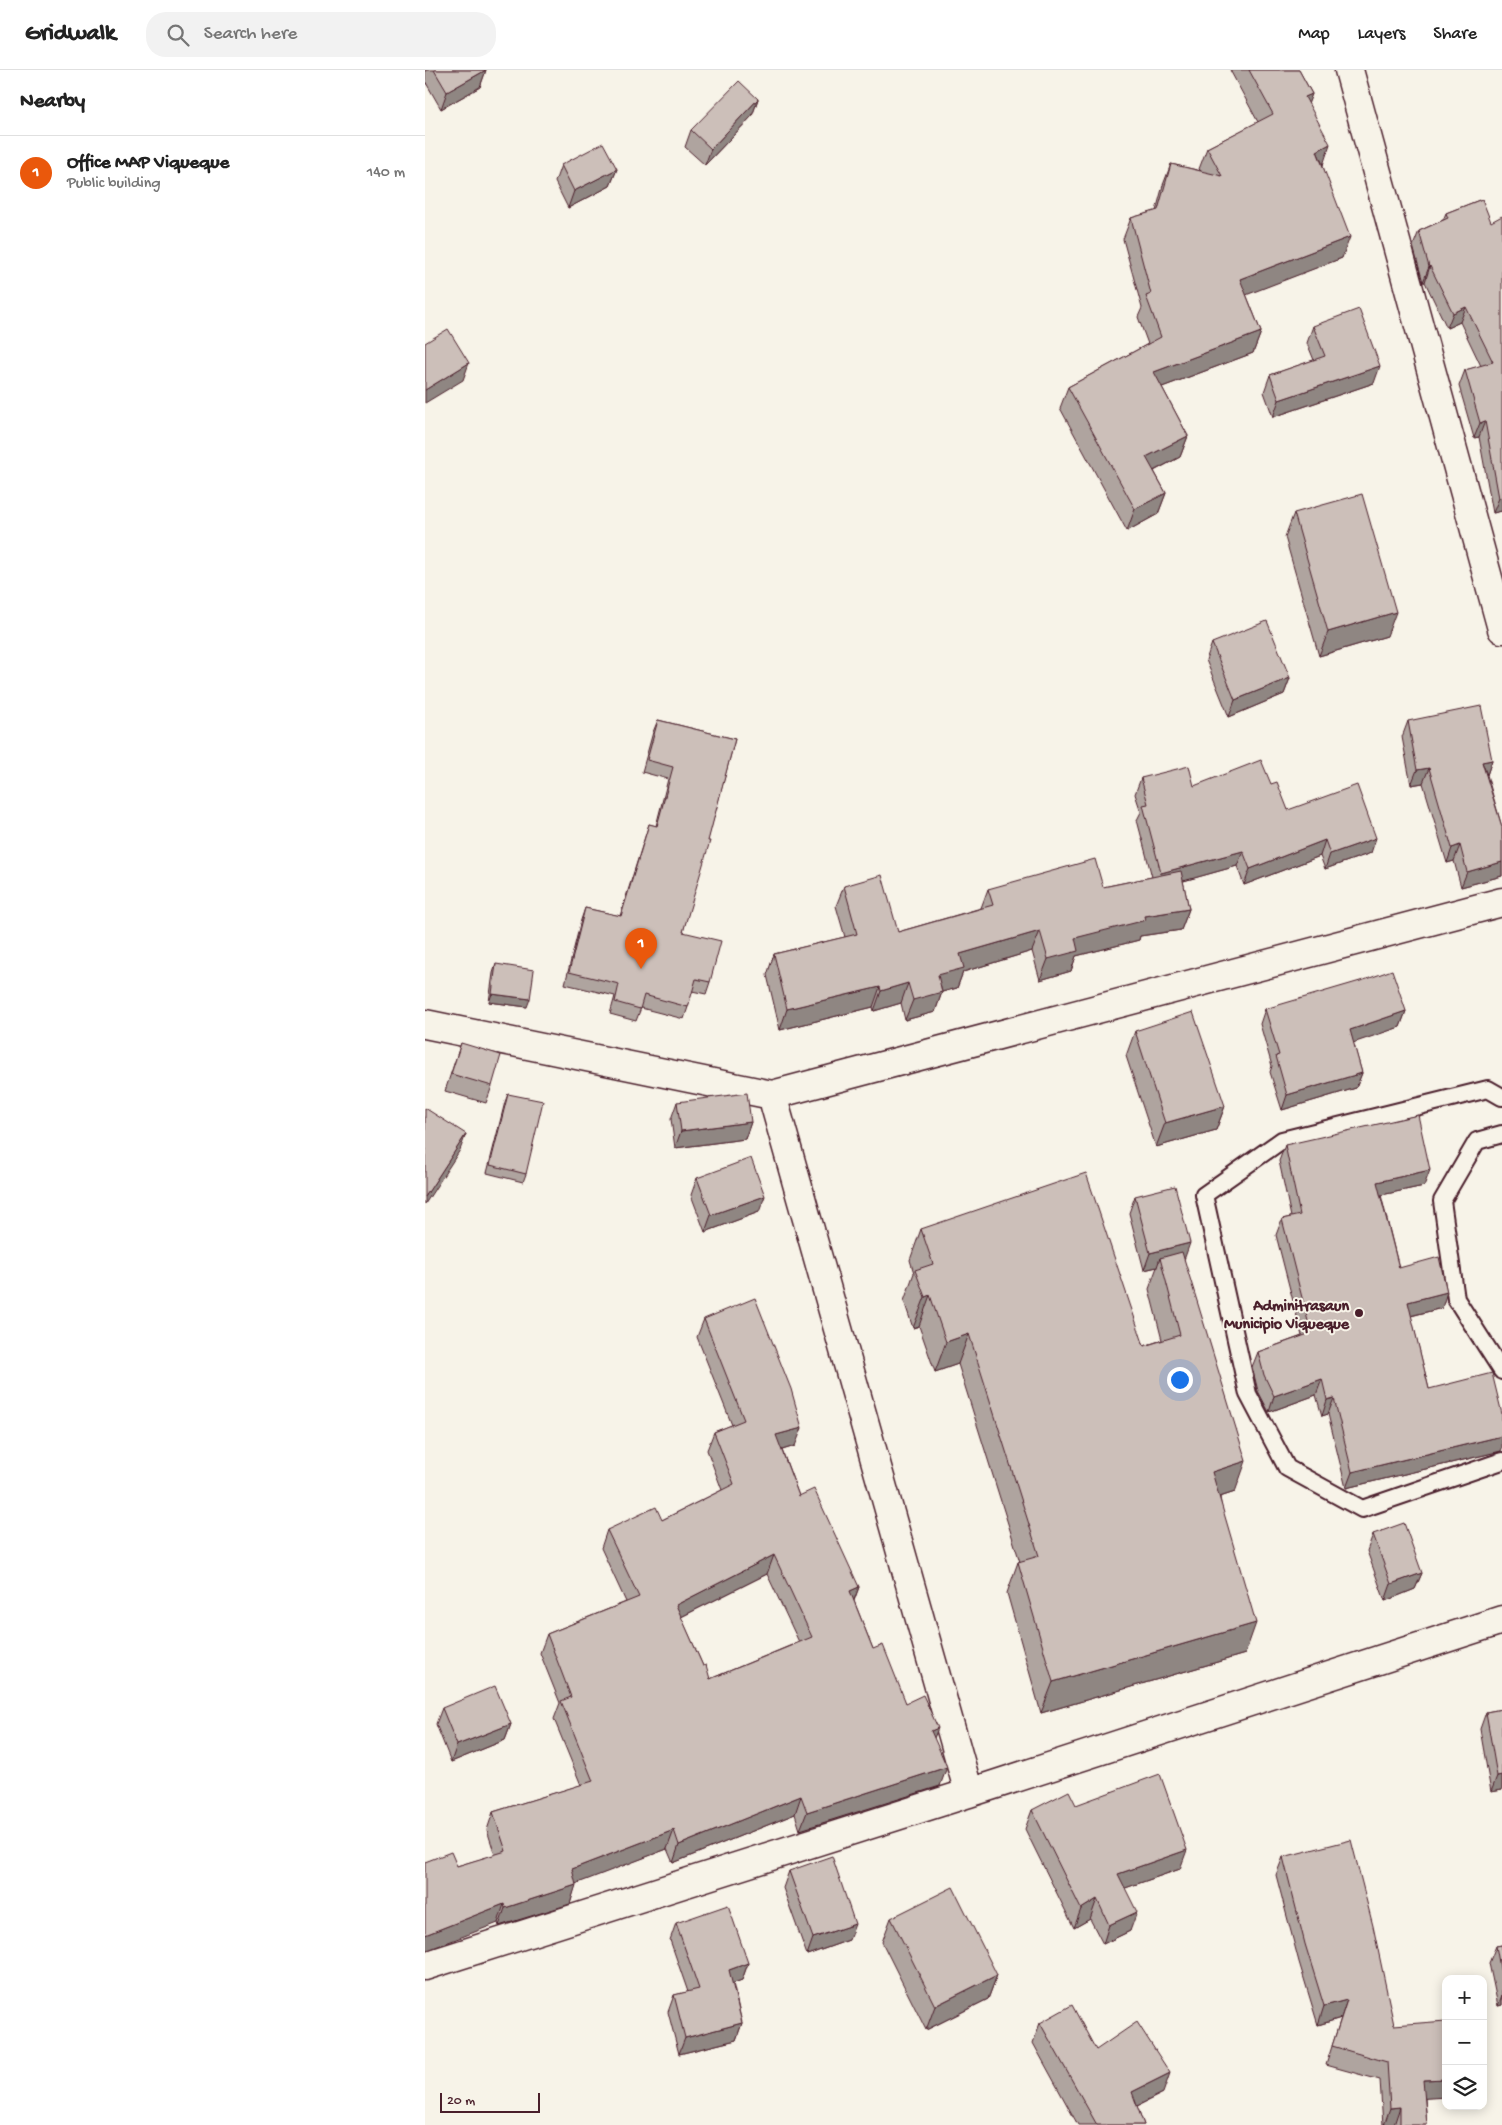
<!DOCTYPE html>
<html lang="en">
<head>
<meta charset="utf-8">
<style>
  :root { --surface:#fff; --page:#f2f2f2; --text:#222; --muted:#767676; --line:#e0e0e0; --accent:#ea580c }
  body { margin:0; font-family:"Gochi Hand",sans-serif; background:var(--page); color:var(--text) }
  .controls { position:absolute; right:15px; bottom:15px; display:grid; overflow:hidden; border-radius:10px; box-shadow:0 2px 12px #0003 }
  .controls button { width:45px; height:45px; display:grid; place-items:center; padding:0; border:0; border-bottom:1px solid var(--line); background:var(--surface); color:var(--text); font:25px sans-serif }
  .scale { position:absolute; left:15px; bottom:12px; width:100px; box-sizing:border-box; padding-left:5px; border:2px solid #4a1f2b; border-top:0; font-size:14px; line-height:18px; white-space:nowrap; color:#4a1f2b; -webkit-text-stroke:4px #f7f3e8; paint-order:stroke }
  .you { position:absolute; left:754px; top:1309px; width:18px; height:18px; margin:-12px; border:4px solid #fff; border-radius:50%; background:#1a73e8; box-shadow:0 0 0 8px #1a73e833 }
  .badge { display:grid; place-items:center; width:32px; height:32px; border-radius:50%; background:var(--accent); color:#fff; font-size:16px; font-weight:700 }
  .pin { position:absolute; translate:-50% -41px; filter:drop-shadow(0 1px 2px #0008) }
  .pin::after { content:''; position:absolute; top:26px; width:18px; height:15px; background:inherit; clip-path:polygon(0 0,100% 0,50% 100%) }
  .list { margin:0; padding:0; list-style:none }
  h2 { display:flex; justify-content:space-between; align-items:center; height:65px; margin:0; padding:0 20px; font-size:21px }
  h2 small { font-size:16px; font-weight:400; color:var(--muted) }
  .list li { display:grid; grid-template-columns:32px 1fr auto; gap:15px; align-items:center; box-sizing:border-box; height:75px; padding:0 20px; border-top:1px solid var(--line) }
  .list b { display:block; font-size:19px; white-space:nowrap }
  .list p { margin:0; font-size:16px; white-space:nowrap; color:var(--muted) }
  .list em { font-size:16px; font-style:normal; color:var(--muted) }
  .icon { flex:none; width:28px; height:28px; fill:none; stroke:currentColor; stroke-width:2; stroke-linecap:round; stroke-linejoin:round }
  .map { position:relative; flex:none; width:1077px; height:2055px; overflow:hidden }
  header { display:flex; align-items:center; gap:30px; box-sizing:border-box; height:70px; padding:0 25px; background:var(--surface); border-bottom:1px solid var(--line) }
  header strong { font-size:24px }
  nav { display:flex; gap:28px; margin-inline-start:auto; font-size:18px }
  .search { width:350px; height:45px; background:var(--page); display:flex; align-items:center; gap:12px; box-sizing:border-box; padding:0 18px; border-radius:20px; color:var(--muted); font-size:19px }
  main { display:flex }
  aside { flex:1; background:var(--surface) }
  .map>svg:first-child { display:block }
</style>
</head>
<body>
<header>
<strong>Gridwalk</strong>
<div class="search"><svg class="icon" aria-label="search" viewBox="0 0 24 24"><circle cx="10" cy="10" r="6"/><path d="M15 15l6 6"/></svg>Search here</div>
<nav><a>Map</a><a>Layers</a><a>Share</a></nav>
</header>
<main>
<aside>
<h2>Nearby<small></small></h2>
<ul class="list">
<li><span class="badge">1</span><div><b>Office MAP Viqueque</b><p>Public building</p></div><em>140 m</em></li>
</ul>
</aside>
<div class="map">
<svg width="1077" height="2055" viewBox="0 0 1077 2055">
  <rect width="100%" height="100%" fill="#f7f3e8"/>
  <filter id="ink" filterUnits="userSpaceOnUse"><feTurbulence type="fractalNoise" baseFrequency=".02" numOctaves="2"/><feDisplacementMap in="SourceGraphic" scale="10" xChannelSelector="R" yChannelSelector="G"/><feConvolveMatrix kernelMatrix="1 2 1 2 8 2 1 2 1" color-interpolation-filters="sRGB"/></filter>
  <g filter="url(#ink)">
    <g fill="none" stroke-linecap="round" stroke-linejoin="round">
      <!-- service casing -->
      <g stroke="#4a1f2b" stroke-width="20">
        <path id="service" d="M1077 1027 1063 1019 857 1070 779 1125 823 1324 862 1398 937 1439 1077 1391
          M1077 1064 1052 1071 1017 1131 1031 1229 1077 1301"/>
      </g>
      <!-- minor casing -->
      <g stroke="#4a1f2b" stroke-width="31">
        <path id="minor" d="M924 0 1077 559
          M0 954 347 1025 1077 832
          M347 1025 544 1723 1077 1550
          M0 1896 544 1723"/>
      </g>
      <!-- service -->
      <use href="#service" stroke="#f7f3e8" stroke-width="16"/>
      <!-- minor -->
      <use href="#minor" stroke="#f7f3e8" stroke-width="28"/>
    </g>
    <!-- wall -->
    <path fill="#afa49f" stroke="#4a1f2b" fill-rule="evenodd" d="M0 0H61L55 17 16 39 0 11Z
      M805 0H874L887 24 883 33 898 95 917 188 821 224 836 262 828 283 737 317 763 366 755 387 729 401 741 423 733 444 702 461 635 338 643 317 723 274 713 247 717 238 698 169 706 148 731 141 738 115 746 94 776 101 774 99 782 78 833 52Z
      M333 29 327 46 280 95 260 77 266 60Z
      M136 95 192 99 185 116 143 138 130 112Z
      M1057 129 1077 441 1068 443 1054 367 1049 368 1034 316 1040 300 1056 296 1035 252 1022 258 1000 212H998L988 176 994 161 1018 150 1021 143Z
      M888 256 949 313 848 347 839 322 845 305 889 290 882 273Z
      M869 443 962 566 894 586 860 467Z
      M787 573 865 608 859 624 804 647 781 590Z
      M233 650 310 669 258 862 285 912 281 924 267 921 263 937 259 949 216 938 211 951 185 944 190 926 140 914 156 850 160 838 195 846 224 754 231 756 243 709 217 702 228 662Z
      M983 651 1067 690 1062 705 1077 757V806L1036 817 1029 791 1022 793 998 713 986 715 977 667Z
      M716 708 769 716 846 714 863 740 946 783 900 799 895 786 819 815 812 796 758 811 764 839 756 860 715 866 714 870 651 886 646 901 615 910 607 881 538 902 532 918 517 922 510 942 480 950 476 933 449 941 448 937 355 960 342 905 349 884 420 867 411 836 419 816 473 862 556 838 563 819 678 817 727 807 712 750 716 742 710 724Z
      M71 894 102 937 64 932 68 903Z
      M840 939 981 941 975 957 928 972 937 1003 931 1018 857 1040 845 1002 847 996 835 954Z
      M710 961 800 1036 791 1060 731 1077 701 986Z
      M36 973 67 1016 61 1033 20 1021Z
      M83 1024 101 1104 98 1112 62 1103 80 1032Z
      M252 1032 326 1052 320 1069 250 1078 246 1049Z
      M860 1075 999 1116 956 1125 974 1198 1017 1238 986 1246 1004 1319 1076 1381 921 1418 903 1344 897 1346 891 1325 844 1342 833 1321 827 1297 833 1282 877 1266 851 1165 857 1149 866 1147 854 1091Z
      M272 1108 334 1142 280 1162 266 1125Z
      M710 1126 759 1190 810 1422 795 1427 820 1584 616 1643 582 1523 593 1492H595L533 1294 510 1302 494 1256 488 1258 479 1231 489 1203 485 1190 496 1159 719 1276 737 1270 724 1219 732 1197 719 1200 704 1143Z
      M279 1249 370 1376 357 1380 374 1426 434 1517 429 1531 448 1579 481 1633 509 1669 515 1716 375 1760 370 1744 248 1793 242 1779 151 1813 145 1834 74 1856 73 1853 32 1796 70 1785 62 1760 68 1742 156 1715 129 1649 135 1633 115 1583 122 1564 201 1532 176 1478 182 1460 237 1450 297 1420 282 1380 289 1362 307 1355 272 1267ZM342 1504 374 1572 285 1609 278 1596 256 1547Z
      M948 1464 997 1503 990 1519 960 1531 942 1481Z
      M17 1638 86 1654 80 1670 26 1692 11 1654Z
      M1077 1639V1720L1066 1722 1055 1659 1061 1642Z
      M651 1735 755 1799 700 1818 705 1861 678 1874 665 1849 649 1858 600 1759 607 1740Z
      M858 1787 969 1955 1000 2028 1002 2055H958L955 2010 901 1995 916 1948 893 1955 874 1892 851 1805Z
      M364 1801 424 1870 382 1885 358 1818Z
      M466 1848 572 1905 563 1929 501 1960 457 1872Z
      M251 1853 323 1893 317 1910 308 1913 317 1953 311 1970 254 1984 243 1942 249 1925 263 1922 245 1870Z
      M1077 1875V1935L1073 1936 1064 1893 1071 1876Z
      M615 1953 671 1980 738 2023 712 2036 719 2055H653L608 1973Z"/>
    <!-- shaded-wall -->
    <path fill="#8f8682" stroke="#4a1f2b" d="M61 0 55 17 16 39 22 22Z
      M887 24 879 45 880 27Z
      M333 29 327 46 280 95 286 79Z
      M905 74 898 95 892 81Z
      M192 99 185 116 143 138 149 121Z
      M925 167 917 188 808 230 815 209Z
      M1005 196 1000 212H998L1004 197Z
      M1041 237 1035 252 1022 258 1028 243Z
      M836 262 828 283 721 323 729 302Z
      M44 293 38 310 0 333V320Z
      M955 296 949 313 848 347 854 330Z
      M1060 351 1054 367 1049 368 1055 353Z
      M763 366 755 387 713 409 721 387Z
      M741 423 733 444 702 461 710 439Z
      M1077 427V441L1068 443 1074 428Z
      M971 542 962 566 894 586 903 562Z
      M865 608 859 624 804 647 810 630Z
      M1067 690 1062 705 1057 692Z
      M1004 698 998 713 986 715 992 700Z
      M951 768 946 783 900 799 905 784Z
      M900 770 895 786 819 815 825 799Z
      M1035 775 1029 791 1022 793 1027 778Z
      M818 781 812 796 730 819 736 803Z
      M1077 792V806L1036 817 1042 802Z
      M764 839 756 860 715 866 714 870 651 886 646 901 615 910 623 889 650 868 720 846Z
      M615 861 607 881 538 902 532 918 517 922 510 942 480 950 488 930 535 884Z
      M483 913 476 933 449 941 456 921Z
      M455 917 448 937 355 960 362 939Z
      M67 924 105 929 102 937 64 932Z
      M981 941 975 957 919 976 925 960Z
      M937 1003 931 1018 857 1040 862 1025Z
      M800 1036 791 1060 731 1077 740 1053Z
      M326 1052 320 1069 250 1078 256 1061Z
      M41 1064 35 1080 0 1134V1127Z
      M1005 1100 999 1116 947 1127 952 1112Z
      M340 1126 334 1142 280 1162 286 1145Z
      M765 1173 759 1190 735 1188 732 1197 719 1200 725 1183Z
      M1022 1222 1017 1238 977 1248 983 1232Z
      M505 1225 494 1256 488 1258 500 1227Z
      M544 1264 533 1294 510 1302 521 1272Z
      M897 1309 891 1325 844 1342 849 1326Z
      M909 1328 903 1344 897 1346 902 1330Z
      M377 1358 370 1376 344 1384 351 1365Z
      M1077 1366V1379L1076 1381 921 1418 927 1402Z
      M821 1391 810 1422 776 1433 787 1402Z
      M349 1485 342 1504 244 1553 251 1535Z
      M997 1503 990 1519 960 1531 966 1514Z
      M434 1517 427 1535 425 1521Z
      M831 1553 820 1584 616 1643 628 1612Z
      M86 1654 80 1670 26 1692 32 1675Z
      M513 1658 506 1676V1661Z
      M522 1697 515 1716 375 1760 382 1742Z
      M1077 1705V1720L1066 1722 1072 1706Z
      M376 1726 370 1744 248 1793 254 1775Z
      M249 1760 242 1779 140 1818 147 1799Z
      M762 1780 755 1799 686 1823 693 1804Z
      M151 1815 145 1834 74 1856 80 1838Z
      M672 1829 665 1849 649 1858 656 1839Z
      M79 1834 73 1853 0 1881V1865Z
      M712 1842 705 1861 678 1874 684 1855Z
      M430 1854 424 1870 382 1885 388 1868Z
      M323 1893 317 1910 298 1917 304 1900Z
      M572 1905 563 1929 501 1960 510 1936Z
      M1077 1925V1935L1073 1936Z
      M922 1930 916 1948 893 1955 899 1936Z
      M317 1953 311 1970 254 1984 260 1968Z
      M745 2003 738 2023 700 2042 707 2022Z
      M1021 2009V2027L991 2029 998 2010Z
      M975 2037 969 2055H959L965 2038Z"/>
    <!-- building -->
    <path fill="#ccbfb9" stroke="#4a1f2b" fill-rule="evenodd" d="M9 0H61L22 22Z
      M824 0H874L887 24 880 27 905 74 892 81 925 167 815 209 836 262 729 302 763 366 721 387 741 423 710 439 643 317 736 267 721 226 726 224 706 148 733 140 746 94 797 106 782 78 848 44Z
      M314 11 333 29 286 79 266 60Z
      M178 73 192 99 149 121 136 95Z
      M1057 129 1066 152 1077 146V427L1074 428 1060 351 1055 353 1040 300 1068 292 1041 237 1028 243 1005 196 1004 197 994 161 1023 148 1021 143Z
      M934 239 955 296 854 330 845 305 900 286 888 256Z
      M23 259 44 293 0 320V273Z
      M937 424 971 542 903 562 869 443Z
      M842 551 865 608 810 630 787 573Z
      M1056 636 1067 690 1057 692 1077 757V792L1042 802 1035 775 1027 778 1004 698 992 700 983 651Z
      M233 650 310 669 283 771H285L258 862 296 871 285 912 271 909 263 937 219 925 215 939 190 932 194 914 144 902 160 838 196 846 224 754 232 756 248 697 222 690Z
      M836 690 846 714 852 712 863 740 932 715 951 768 905 784 900 770 825 799 818 781 736 803 718 735 723 734 716 708 764 696 769 716Z
      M670 789 678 817 756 801 764 839 720 846 721 850 650 868 653 881 623 889 615 861 535 884 539 898 513 905 517 922 488 930 483 913 456 921 455 917 362 939 349 884 432 864 419 816 457 805 473 862 568 835 563 819Z
      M71 894 109 900 105 929 67 924Z
      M967 900 981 941 925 960 937 1003 862 1025 851 986 854 985 840 939 942 909Z
      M768 942 800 1036 740 1053 710 961Z
      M36 973 76 985 67 1016 26 1004Z
      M322 1023 326 1052 256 1061 252 1032Z
      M83 1024 118 1031 101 1104 65 1095Z
      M0 1038 41 1064 0 1127Z
      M993 1045 1005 1100 952 1112 974 1198 1014 1187 1022 1222 983 1232 1004 1319 1067 1303 1077 1344V1366L927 1402 909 1328 902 1330 897 1309 849 1326 839 1305 833 1282 886 1263 857 1149 875 1145 860 1075Z
      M326 1088 340 1126 286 1145 272 1108Z
      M661 1103 719 1276 755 1265 735 1188 757 1182 821 1391 787 1402 831 1553 628 1612 593 1492 614 1486 544 1264 521 1272 505 1225 500 1227 490 1200 508 1194 496 1159Z
      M750 1116 765 1173 725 1183 710 1126Z
      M330 1228 366 1319 377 1358 351 1365 374 1426 389 1419 434 1517 425 1521 448 1579 458 1575 481 1633 498 1625 513 1658 506 1661 522 1697 382 1742 376 1726 254 1775 249 1760 147 1799 151 1815 80 1838 79 1834 0 1865V1792L26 1782 32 1796 81 1781 68 1742 168 1711 136 1631 146 1627 122 1564 214 1527 182 1460 231 1437 237 1450 309 1414 289 1362 319 1350 279 1249ZM349 1485 387 1567 285 1609 281 1595 278 1596 251 1535Z
      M979 1453 997 1503 966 1514 948 1464Z
      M70 1616 86 1654 32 1675 17 1638Z
      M1077 1639V1705L1072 1706 1061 1642Z
      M735 1704 762 1780 693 1804 712 1842 684 1855 672 1829 656 1839 607 1740 644 1721 651 1735Z
      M926 1770 948 1856 969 1955 1021 1951V2009L998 2010 1002 2055H975V2037L965 2038 962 1992 907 1976 922 1930 899 1936 880 1874 858 1787Z
      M407 1786 430 1854 388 1868 364 1801Z
      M528 1817 572 1905 510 1936 466 1848Z
      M303 1835 323 1893 304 1900 317 1953 260 1968 249 1925 274 1919 251 1853Z
      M1077 1875V1909L1071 1876Z
      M647 1935 671 1980 712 1952 745 2003 707 2022 719 2055H672L615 1953Z"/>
  </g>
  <!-- markers -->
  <circle fill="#4a1f2b" stroke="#f7f3e8" stroke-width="2" cx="934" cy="1243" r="5"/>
  <g text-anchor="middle" stroke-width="4" stroke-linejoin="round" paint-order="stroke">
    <!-- poi labels -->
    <g font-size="16" font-weight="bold" fill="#4a1f2b" stroke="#f7f3e8" text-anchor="end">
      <text x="924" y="1240">Adminitrasaun<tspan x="924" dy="18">Municipio Viqueque</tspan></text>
    </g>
  </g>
</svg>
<div class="controls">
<button>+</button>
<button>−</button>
<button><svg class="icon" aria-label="layers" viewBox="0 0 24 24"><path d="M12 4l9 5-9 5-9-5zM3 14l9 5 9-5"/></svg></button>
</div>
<div class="scale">20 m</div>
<div class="you"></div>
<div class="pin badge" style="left:216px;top:899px">1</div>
</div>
</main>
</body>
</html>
